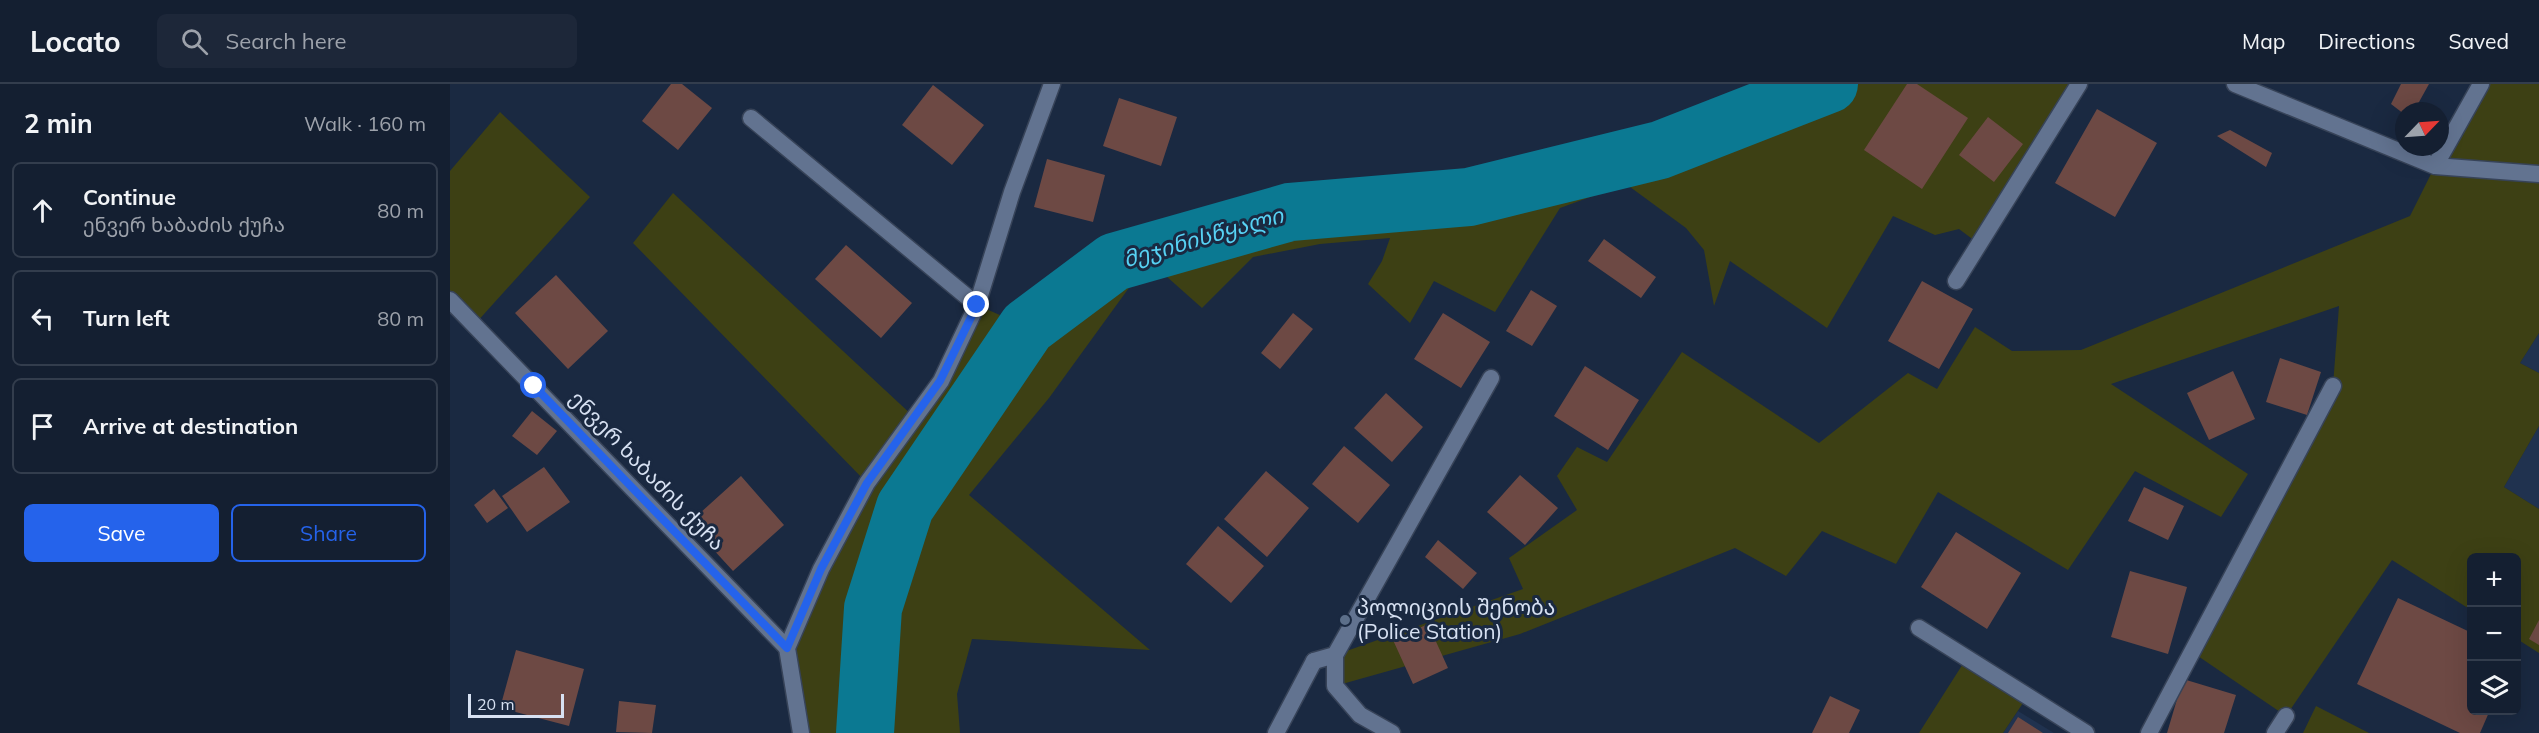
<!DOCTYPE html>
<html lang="en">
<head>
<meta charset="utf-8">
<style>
  :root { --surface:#141f31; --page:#1d2739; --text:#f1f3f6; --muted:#9da2ab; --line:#333d4d; --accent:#2563eb }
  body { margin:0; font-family:Mulish,"Noto Sans Georgian",sans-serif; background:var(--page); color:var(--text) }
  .controls { position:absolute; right:18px; bottom:18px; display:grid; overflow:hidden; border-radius:9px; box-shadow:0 6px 24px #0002 }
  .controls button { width:54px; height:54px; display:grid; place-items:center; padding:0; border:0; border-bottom:2px solid var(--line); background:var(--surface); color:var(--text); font:30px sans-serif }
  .compass { position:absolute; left:1945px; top:18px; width:54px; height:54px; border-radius:50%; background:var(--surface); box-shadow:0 6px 24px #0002; rotate:65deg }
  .scale { position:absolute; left:18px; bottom:15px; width:96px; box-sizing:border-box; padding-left:6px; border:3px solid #d7e1f2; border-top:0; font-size:16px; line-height:21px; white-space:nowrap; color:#d7e1f2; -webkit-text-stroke:4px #1a2941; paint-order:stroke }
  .stop { position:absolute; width:18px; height:18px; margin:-14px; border:4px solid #2563eb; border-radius:50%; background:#fff }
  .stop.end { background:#2563eb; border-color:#fff; box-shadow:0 2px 6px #0008 }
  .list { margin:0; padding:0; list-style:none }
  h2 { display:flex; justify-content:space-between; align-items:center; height:78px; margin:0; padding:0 24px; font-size:26px }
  h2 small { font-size:20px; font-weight:400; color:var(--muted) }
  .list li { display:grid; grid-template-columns:39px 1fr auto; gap:18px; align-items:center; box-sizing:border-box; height:96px; margin:0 12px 12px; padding:0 12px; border:2px solid var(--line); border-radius:9px }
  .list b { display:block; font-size:22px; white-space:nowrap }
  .list p { margin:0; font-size:20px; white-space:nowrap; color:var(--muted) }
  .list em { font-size:20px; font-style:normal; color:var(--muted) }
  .actions { display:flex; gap:12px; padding:18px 24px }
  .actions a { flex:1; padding:14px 0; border:2px solid var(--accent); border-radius:9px; text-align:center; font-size:21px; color:var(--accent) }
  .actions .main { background:var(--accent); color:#fff }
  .icon { flex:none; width:33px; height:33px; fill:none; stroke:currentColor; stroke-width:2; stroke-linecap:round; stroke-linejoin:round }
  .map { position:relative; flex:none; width:2089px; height:649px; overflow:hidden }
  header { display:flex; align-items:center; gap:36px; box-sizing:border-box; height:84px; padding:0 30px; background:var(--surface); border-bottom:2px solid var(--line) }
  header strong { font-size:28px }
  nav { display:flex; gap:33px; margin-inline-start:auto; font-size:21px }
  .search { width:420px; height:54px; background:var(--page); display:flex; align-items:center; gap:15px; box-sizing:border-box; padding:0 21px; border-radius:9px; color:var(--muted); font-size:22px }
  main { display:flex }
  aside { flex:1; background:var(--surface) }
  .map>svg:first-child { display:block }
</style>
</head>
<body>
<header>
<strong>Locato</strong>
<div class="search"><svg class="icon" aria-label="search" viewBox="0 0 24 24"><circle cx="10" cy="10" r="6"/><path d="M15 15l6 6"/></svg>Search here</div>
<nav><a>Map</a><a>Directions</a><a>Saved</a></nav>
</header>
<main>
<aside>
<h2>2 min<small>Walk · 160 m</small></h2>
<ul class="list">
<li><svg class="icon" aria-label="ahead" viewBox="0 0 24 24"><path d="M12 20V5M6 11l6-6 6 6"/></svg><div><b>Continue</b><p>ენვერ ხაბაძის ქუჩა</p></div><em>80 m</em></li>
<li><svg class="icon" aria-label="left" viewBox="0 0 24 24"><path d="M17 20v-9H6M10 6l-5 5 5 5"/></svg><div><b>Turn left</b></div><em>80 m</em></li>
<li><svg class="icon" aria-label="arrive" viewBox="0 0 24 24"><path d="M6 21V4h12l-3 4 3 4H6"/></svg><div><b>Arrive at destination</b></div></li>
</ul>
<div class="actions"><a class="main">Save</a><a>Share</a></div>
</aside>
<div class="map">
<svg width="2089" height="649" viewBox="0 0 2089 649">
  <rect width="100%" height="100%" fill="#1a2941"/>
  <!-- built -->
  <path fill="#20324f" d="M2089 249V289L2070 279Z
    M2089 342V425L2054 403Z
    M1568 627 1604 649H1553Z"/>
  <!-- green -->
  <path fill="#3d4014" d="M1379 0H1629L1529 160 1509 145 1485 151 1443 132 1377 244 1280 177 1264 222 1254 166 1236 144 1176 100 1110 124 1045 228 984 197 960 239 918 200 932 177 940 154 870 160 803 173 752 224 716 192 681 201 599 314 519 411 700 566 522 555 507 610 510 649H351L337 564 417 399 183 159 223 109 464 333 527 221 577 243 664 178 840 128 1019 113 1210 66Z
    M2031 0H2089V249L2070 279 2089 289V342L2054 403 2089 425V569L2067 555 2066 474H2022L2021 526 1942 476 1836 632 1742 568 1883 302 1889 222 1661 300 1798 390 1771 433 1685 387 1618 486 1488 408 1446 480 1372 447 1336 492 1285 464 1070 550 885 602V571L1073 505 1059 474 1127 426 1107 392 1127 363 1157 378 1232 268 1369 359 1458 289 1487 305 1525 243 1562 267 1631 266 1960 132 1985 82Z
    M50 28 140 113 25 240 0 216V87Z
    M1516 575 1577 613 1553 649H1469Z
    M1866 622 1919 649H1853Z"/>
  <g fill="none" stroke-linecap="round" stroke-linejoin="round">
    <!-- river -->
    <path stroke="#0b7992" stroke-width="58" d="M415 649 423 524 455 423 577 243 664 178 840 128 1019 113 1210 66 1379 0"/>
  </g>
  <!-- building -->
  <path fill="#6d4944" d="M221 0H232L262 24 228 66 192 37Z
    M1457 0H1467L1518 34 1472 105 1414 66Z
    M1951 0H1979L1964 27H1954V30L1941 20Z
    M483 1 534 41 502 81 452 41Z
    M669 14 727 33 711 82 653 62Z
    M1647 25 1707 59 1665 133 1605 99Z
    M1538 33 1573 60 1544 98 1509 71Z
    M1780 46 1822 69 1816 83 1767 52Z
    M597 75 655 91 643 138 584 123Z
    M1154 155 1206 193 1191 214 1138 177Z
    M396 161 462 219 431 254 365 195Z
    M106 191 158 247 118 285 65 229Z
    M1472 197 1523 225 1489 285 1438 257Z
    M1081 206 1107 222 1082 262 1056 247Z
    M843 229 863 245 830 285 811 269Z
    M993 229 1040 258 1011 304 964 275Z
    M1830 274 1871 288 1857 331 1816 318Z
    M1135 282 1189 316 1158 366 1104 332Z
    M1783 287 1805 335 1759 356 1737 309Z
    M936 309 973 343 942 378 904 344Z
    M82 327 107 347 87 371 62 352Z
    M894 362 940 401 908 439 862 400Z
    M94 383 120 418 77 448 52 412Z
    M816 387 859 424 817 473 774 435Z
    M1070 391 1108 424 1075 461 1037 428Z
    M291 392 334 441 283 487 239 439Z
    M1694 403 1734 422 1718 456 1678 437Z
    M44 405 58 424 37 439 24 421Z
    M768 442 814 482 781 519 736 480Z
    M1506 448 1571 489 1537 545 1471 503Z
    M988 456 1027 489 1013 505 975 473Z
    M1680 487 1737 503 1718 570 1661 553Z
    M1948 514 2022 549V626H2040L2030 649H2010L1907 600Z
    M2089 536V561L2079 555Z
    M978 540 998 584 963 600 943 556Z
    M66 566 134 585 119 642 50 624Z
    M1733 595 1786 611 1774 649H1717Z
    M1380 612 1410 626 1399 649H1362Z
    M169 617 206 621 202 649 166 648Z
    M1568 633 1593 649H1558Z"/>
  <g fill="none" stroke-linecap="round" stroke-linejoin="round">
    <!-- service casing -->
    <g stroke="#374358" stroke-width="19">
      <path id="service" d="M301 34 527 221
        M1506 197 1629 0
        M826 649 864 577
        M1699 649 1883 302
        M1825 649 1836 632"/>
    </g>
    <!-- minor casing -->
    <g stroke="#374358" stroke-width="19">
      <path id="minor" d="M1785 0 1985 82 2089 90
        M1985 82 2031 0
        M0 216 337 564
        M1469 544 1636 649
        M864 577 885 571
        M942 649 910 631 885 602V571L1041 294"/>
    </g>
    <!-- tertiary casing -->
    <g stroke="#374358" stroke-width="19">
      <path id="tertiary" d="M351 649 337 564 371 485 417 399 491 297 527 221 562 108 602 0"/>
    </g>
    <!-- service -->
    <use href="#service" stroke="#627390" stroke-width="16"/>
    <!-- minor -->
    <use href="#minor" stroke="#627390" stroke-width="16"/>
    <!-- tertiary -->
    <use href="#tertiary" stroke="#627390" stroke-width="16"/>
  </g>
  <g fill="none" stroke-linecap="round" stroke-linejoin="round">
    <!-- route -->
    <path stroke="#2563eb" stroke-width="8" d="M84 302 337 564 371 485 417 399 490 297 527 221"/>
  </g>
  <!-- markers -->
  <circle fill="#5c6f8a" stroke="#1a2941" stroke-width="2" cx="895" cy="536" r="6"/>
  <g text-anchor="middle" stroke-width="6" stroke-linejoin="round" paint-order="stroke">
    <!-- street labels -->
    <g font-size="21" fill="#d7e1f2" stroke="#1a2941">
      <text transform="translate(197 387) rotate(46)" y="7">ენვერ ხაბაძის ქუჩა</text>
    </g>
    <!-- poi labels -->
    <g font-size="21" fill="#d7e1f2" stroke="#1a2941" text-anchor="start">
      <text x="907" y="531">პოლიციის შენობა<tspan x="907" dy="24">(Police Station)</tspan></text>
    </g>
    <!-- water labels -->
    <g font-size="22" font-style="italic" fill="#57d2f4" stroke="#1a2941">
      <text transform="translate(753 153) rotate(-16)" y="8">მეჯინისწყალი</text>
    </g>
  </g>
</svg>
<div class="controls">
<button>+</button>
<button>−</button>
<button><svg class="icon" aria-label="layers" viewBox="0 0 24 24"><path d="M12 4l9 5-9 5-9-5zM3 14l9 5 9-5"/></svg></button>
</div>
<svg class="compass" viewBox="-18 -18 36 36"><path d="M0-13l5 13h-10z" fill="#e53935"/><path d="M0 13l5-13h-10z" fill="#9da2ab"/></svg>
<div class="scale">20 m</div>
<div class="stop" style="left:84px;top:302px"></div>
<div class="stop end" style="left:527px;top:221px"></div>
</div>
</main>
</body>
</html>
